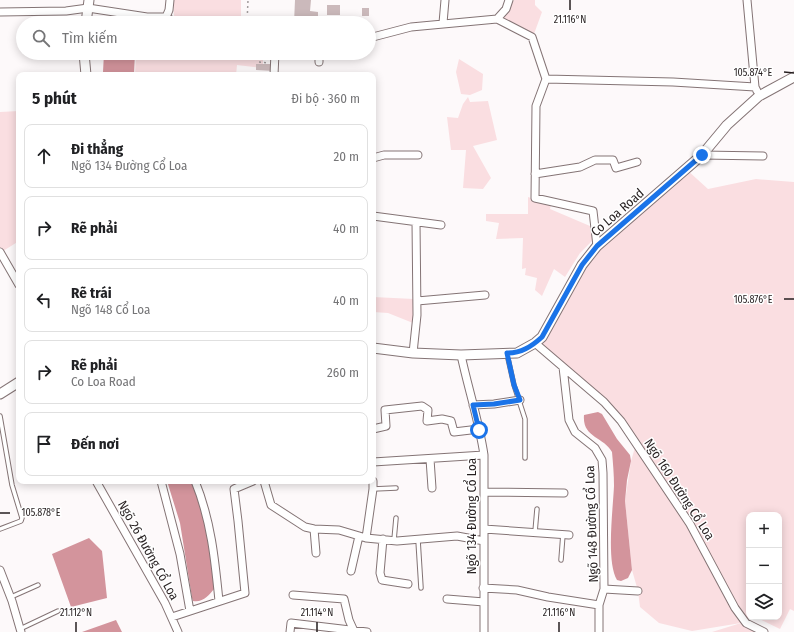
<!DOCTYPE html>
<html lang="vi">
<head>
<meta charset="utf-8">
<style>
  :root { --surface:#fff; --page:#f6f6f6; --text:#202124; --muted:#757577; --line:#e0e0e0 }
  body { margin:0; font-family:"Fira Sans Condensed",sans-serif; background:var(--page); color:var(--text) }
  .controls { position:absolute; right:12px; bottom:12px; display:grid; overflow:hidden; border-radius:8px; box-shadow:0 2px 10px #0003 }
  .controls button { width:36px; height:36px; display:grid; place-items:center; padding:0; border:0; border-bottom:1px solid var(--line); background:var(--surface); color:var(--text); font:20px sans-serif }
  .stop { position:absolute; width:12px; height:12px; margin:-9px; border:3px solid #1a73e8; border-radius:50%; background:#fff }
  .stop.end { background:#1a73e8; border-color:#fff; box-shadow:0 1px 4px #0008 }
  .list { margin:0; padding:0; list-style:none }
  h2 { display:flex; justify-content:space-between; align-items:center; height:52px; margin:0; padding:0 16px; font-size:17px }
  h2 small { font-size:13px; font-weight:400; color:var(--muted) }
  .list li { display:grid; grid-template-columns:26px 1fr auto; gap:12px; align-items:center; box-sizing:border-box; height:64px; margin:0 8px 8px; padding:0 8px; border:1px solid var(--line); border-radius:8px }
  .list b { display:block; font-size:15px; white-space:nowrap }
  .list p { margin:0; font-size:13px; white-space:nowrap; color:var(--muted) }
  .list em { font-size:13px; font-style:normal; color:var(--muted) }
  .icon { flex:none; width:22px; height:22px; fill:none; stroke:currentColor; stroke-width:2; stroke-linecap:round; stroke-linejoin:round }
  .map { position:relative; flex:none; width:794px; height:632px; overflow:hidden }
  .search { position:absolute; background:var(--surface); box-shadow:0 2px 10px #0003; left:16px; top:16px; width:360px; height:44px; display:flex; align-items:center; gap:10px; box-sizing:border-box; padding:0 14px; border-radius:22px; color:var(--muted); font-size:15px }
  .panel { position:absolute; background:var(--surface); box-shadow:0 2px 10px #0003; left:16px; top:72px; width:360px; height:412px; border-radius:8px }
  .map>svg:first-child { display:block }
</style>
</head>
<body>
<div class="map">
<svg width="794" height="632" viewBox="0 0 794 632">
  <rect width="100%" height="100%" fill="#fdf9fa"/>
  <!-- green -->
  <path fill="#fadee1" d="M174 0H241V23H178C172 18 174 8 174 0Z
    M514 0H535V5L542 12 534 34 503 18Z
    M136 53H263V68L237 65 236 75H135Z
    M459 59 483 74 482 90 470 95 461 94 456 72Z
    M468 97 470 102 488 101 497 140 473 146 491 178 483 189 463 188 466 150H451L447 117 458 118 463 104Z
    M19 111V241L0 253V112Z
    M686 169 708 189 756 179 794 182V611L790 609 780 629 755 617H779V515H749V616L747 622 764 632H712L741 623 692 631 659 623 640 607 638 591 632 570 625 501 631 461 636 444 604 402 535 343 582 265Z
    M528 197 551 205 550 209 590 226 594 239 580 253 565 277 554 269 542 296 535 290 537 278 525 275 526 268 522 269 523 238 496 239 499 223 486 221V214H528Z
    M373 297 414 299V313L413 323 388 313 373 312Z"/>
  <!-- water -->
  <path fill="#d3949c" d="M104 53H135L134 74 103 72Z
    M598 412 602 414 617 439 630 455 631 461 627 480 625 501 632 570 628 578 621 581 617 580C606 562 613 509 614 486 614 475 613 463 612 452 604 437 582 438 584 415Z
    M167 481H192L208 529 215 588C209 595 203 603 193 601L192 598 180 523Z
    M89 538 102 551 107 598 71 607 52 554Z
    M116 620 122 632H82Z"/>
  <!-- building -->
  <path fill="#cbb9bb" d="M295 0H311L310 11 318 12V23H294Z
    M327 5H340V15H327Z
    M362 8H369V16H362Z
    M256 64H274V71L256 70Z"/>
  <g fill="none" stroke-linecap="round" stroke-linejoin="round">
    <!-- service casing -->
    <g stroke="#847475" stroke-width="5.5">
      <path id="service" d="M507 354 514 385 525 419V458
        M0 416 12 485 22 518 21 521 0 529
        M373 489 396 488
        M535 532 537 509
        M394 540 396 518
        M418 540 421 588
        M561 560 563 534
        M11 597 38 585
        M20 629 58 611"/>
    </g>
    <!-- minor casing -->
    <g stroke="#847475" stroke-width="9">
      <path id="minor" d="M747 0 755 87 757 91
        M0 12 66 11 88 8 147 17H166L176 23
        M166 17 169 10 170 0
        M497 19 506 9 509 0
        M443 23 445 0
        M369 38 411 27 497 19 532 37 546 79 536 106 535 198 593 211 597 246
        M319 53V62
        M274 75 275 53
        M546 79 673 82 755 87
        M702 155 763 156
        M373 158 384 155H418
        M535 174 580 167 595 160H613L616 168 637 162
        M373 216 441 225
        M0 252 19 285
        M417 301 485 295
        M535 343 604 402 621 421 690 524 735 608 746 623 764 632
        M413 353 417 315 416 222
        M461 355C468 388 479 421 484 455V632
        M563 367 569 420 575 432 595 448 602 460 603 473 604 589 599 605V632
        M473 405 494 404 520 400
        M373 429 386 426 385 410 422 406 428 410 427 421 442 419 451 421 454 432 479 429
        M430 459 432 488
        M373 462 484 455
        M96 481 165 603 178 632
        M161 481 180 554 190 611
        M195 481C211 520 215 560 219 601
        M264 481 271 505 305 527 314 529 339 530 366 538 397 541 457 536 484 541
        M484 492 564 493
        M314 529 316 553
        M484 529 569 535
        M366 538 373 489V481
        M383 539 380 573 382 580 408 584
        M0 570 12 601 21 632
        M351 571 359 536
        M483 588 517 590 548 597 599 605
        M604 589 638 591
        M293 595 344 599 349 620 354 631
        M447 599 484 602
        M172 617 245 593 238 521 234 489 253 481
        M290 632 291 623 367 632"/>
    </g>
    <!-- tertiary casing -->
    <g stroke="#847475" stroke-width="11">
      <path id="tertiary" d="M86 23 89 0
        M84 53 86 75
        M373 348 413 353 461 355 517 353 535 343 542 337 582 265 597 246 702 155 727 125 759 96 794 77
        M0 394 19 382"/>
    </g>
    <!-- path -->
    <path stroke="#a29c9d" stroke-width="1.5" stroke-dasharray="2 3" stroke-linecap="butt" d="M247 23 248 0
      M258 53V62L268 63"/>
    <!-- service -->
    <use href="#service" stroke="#fff" stroke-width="3.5"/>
    <!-- minor -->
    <use href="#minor" stroke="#fff" stroke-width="7"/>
    <!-- tertiary -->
    <use href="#tertiary" stroke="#fff" stroke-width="9"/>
  </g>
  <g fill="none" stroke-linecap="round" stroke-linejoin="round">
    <!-- route -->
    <path stroke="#1a73e8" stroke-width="5" d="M479 430 473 405 494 404 520 400 514 385 507 353C521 353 531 347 542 337L582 265 597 246 702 155"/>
  </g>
  <!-- ticks -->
  <path fill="none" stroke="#261f20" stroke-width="1.5" d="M570 10V0M784 72 794 73M784 299H794M0 513H10M76 632V622M317 632V622M559 632V622"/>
  <g text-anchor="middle" stroke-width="3" stroke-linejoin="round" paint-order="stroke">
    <!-- street labels -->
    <g font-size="13" fill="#261f20" stroke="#fff">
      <text transform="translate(617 212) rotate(-41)" y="5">Co Loa Road</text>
      <text transform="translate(680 489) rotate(57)" y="5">Ngõ 160 Đường Cổ Loa</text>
      <text transform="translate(471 516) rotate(-90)" y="5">Ngõ 134 Đường Cổ Loa</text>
      <text transform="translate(591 524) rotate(-92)" y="5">Ngõ 148 Đường Cổ Loa</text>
      <text transform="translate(149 550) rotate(61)" y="5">Ngõ 26 Đường Cổ Loa</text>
    </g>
  </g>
  <g font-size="10" text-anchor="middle" fill="#261f20" stroke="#fff" stroke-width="3" stroke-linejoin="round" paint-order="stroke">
    <text x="570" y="23">21.116°N</text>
    <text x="753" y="76">105.874°E</text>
    <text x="753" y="303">105.876°E</text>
    <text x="41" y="516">105.878°E</text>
    <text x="76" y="616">21.112°N</text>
    <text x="317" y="616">21.114°N</text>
    <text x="559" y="616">21.116°N</text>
  </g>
</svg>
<div class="controls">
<button>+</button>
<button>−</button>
<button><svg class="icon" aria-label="layers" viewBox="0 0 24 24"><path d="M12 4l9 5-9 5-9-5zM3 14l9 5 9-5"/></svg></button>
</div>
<div class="stop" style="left:479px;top:430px"></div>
<div class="stop end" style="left:702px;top:155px"></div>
<div class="search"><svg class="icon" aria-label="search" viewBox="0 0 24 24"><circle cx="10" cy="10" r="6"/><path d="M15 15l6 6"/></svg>Tìm kiếm</div>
<section class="panel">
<h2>5 phút<small>Đi bộ · 360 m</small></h2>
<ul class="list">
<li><svg class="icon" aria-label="ahead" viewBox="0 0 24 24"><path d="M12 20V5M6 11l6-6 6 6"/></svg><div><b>Đi thẳng</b><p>Ngõ 134 Đường Cổ Loa</p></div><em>20 m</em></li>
<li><svg class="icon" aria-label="right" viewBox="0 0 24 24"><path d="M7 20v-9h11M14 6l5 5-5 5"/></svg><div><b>Rẽ phải</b></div><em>40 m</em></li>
<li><svg class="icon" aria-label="left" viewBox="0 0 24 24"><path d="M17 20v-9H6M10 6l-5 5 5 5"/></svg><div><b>Rẽ trái</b><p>Ngõ 148 Cổ Loa</p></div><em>40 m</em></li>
<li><svg class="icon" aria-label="right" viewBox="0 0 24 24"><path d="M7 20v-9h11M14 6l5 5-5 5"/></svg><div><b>Rẽ phải</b><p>Co Loa Road</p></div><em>260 m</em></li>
<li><svg class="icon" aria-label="arrive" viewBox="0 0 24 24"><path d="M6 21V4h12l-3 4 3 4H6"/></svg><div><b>Đến nơi</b></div></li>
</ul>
</section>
</div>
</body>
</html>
